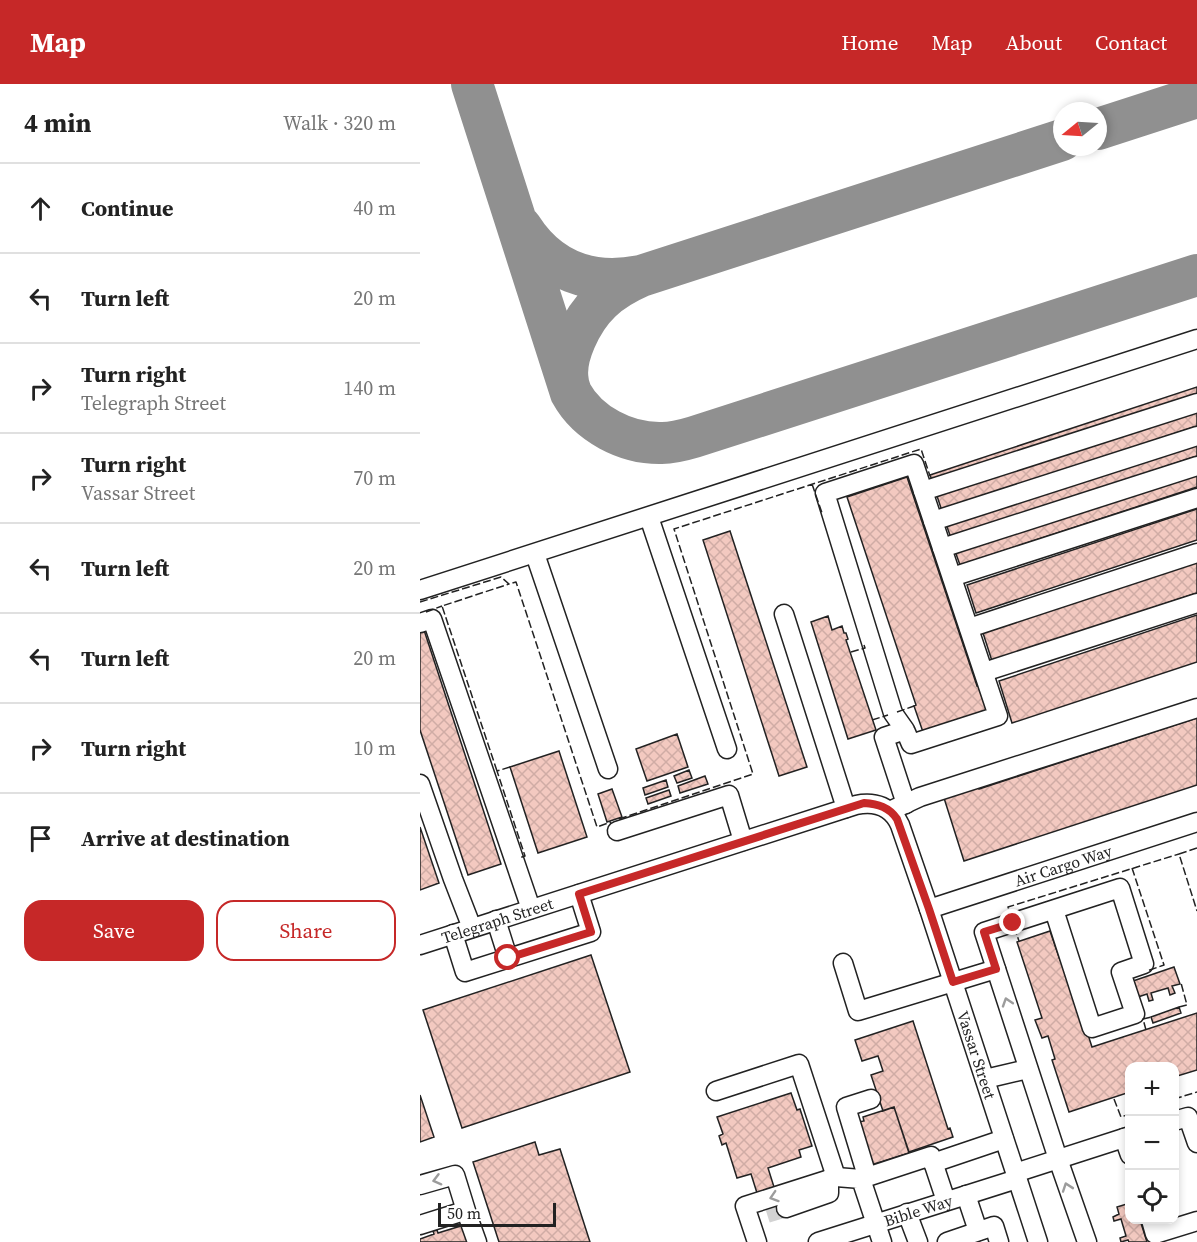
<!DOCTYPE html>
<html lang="en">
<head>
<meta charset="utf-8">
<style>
  :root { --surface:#fff; --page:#f6f6f6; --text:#222; --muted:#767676; --line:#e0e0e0; --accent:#c62828 }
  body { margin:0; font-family:"Source Serif 4",serif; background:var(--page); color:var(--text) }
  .controls { position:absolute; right:18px; bottom:18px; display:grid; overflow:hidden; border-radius:12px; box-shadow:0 3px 9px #0003 }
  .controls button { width:54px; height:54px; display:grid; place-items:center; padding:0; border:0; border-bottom:2px solid var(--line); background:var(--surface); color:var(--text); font:30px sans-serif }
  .compass { position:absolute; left:633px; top:18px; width:54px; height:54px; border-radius:50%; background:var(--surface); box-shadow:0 3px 9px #0003; rotate:252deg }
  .scale { position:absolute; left:18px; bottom:15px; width:118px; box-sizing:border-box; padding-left:6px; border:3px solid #222; border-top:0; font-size:16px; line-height:21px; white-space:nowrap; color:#222; -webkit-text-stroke:4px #fff; paint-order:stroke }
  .stop { position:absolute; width:18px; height:18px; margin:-14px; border:4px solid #c62828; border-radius:50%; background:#fff }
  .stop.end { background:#c62828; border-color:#fff; box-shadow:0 2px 6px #0008 }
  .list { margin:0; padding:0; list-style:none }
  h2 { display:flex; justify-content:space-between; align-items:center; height:78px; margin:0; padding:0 24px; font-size:26px }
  h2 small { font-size:20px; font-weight:400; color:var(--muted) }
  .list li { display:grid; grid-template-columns:39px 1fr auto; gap:18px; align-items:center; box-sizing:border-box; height:90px; padding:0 24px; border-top:2px solid var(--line) }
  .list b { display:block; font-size:22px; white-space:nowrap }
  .list p { margin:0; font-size:20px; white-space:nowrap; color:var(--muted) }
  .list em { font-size:20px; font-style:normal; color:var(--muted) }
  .actions { display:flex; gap:12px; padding:18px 24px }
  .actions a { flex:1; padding:14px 0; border:2px solid var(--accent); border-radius:18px; text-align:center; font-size:21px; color:var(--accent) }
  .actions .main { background:var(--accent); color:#fff }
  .icon { flex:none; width:33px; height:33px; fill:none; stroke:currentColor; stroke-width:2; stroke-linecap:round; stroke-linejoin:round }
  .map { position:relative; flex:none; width:777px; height:1158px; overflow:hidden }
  header { display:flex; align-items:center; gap:36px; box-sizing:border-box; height:84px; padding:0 30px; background:var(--accent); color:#fff }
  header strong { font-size:28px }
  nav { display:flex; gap:33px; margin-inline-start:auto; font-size:21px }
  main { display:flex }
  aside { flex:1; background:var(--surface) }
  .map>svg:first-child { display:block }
</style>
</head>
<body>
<header>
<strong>Map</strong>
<nav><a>Home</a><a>Map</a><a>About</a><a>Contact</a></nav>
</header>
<main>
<aside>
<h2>4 min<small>Walk · 320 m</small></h2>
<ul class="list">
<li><svg class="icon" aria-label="ahead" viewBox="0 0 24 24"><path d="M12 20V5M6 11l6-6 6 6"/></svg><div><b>Continue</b></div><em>40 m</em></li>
<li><svg class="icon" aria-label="left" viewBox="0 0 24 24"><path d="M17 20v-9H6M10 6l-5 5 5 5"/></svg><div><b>Turn left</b></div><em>20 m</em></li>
<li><svg class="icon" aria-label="right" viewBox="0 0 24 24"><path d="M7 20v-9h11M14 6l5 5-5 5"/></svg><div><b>Turn right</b><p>Telegraph Street</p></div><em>140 m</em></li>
<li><svg class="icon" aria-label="right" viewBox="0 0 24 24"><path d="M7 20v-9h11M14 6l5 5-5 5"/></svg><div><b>Turn right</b><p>Vassar Street</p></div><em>70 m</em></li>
<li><svg class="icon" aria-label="left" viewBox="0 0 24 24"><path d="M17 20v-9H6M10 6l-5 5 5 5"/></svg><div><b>Turn left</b></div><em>20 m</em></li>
<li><svg class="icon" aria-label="left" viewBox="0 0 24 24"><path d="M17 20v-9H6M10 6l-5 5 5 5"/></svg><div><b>Turn left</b></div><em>20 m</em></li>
<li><svg class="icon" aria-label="right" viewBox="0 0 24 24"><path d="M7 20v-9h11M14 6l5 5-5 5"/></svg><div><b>Turn right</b></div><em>10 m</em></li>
<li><svg class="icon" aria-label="arrive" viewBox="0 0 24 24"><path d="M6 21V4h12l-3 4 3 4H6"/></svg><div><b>Arrive at destination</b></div></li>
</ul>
<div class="actions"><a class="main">Save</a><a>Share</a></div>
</aside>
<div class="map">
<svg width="777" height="1158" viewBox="0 0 777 1158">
  <defs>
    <pattern id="building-cross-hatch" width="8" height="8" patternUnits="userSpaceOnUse" patternTransform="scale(1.5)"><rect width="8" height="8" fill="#f3c9c0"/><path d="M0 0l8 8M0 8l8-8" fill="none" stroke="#d0aca5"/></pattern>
  </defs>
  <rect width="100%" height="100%" fill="#fff"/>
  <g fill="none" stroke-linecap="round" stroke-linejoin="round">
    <!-- taxiway -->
    <path stroke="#909090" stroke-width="42" d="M52 0 151 309C168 340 206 360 242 359 253 359 264 356 274 353L777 191
      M678 45 777 13
      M101 143C129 187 170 202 220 192
      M148 298C145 283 149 270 155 256 169 223 189 206 221 192L642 56"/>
  </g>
  <!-- building -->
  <path fill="url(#building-cross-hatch)" stroke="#222" stroke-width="1.5" d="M777 303V312L513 399 510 391Z
    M777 326V342L522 427 517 412Z
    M777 357V372L531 454 526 440Z
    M777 387V403L540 481 535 467Z
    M487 393 557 602 559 601 568 627 503 648 494 622 496 621 427 413Z
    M777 425V456L556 529 547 501Z
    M310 447 387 683 359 692 283 456Z
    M777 478V509L572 577 563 549Z
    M777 531V578L592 639 579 597Z
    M408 532 412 546 422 542 424 549H426L428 555 426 556 456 646 428 655 391 538Z
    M3 543 81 780 48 791 0 646V544Z
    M777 634V701L544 777 524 714 558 703 559 705Z
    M257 650 268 683 227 697 216 665Z
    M139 667 167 753 118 769 90 683Z
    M269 686 272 694 257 699 254 692Z
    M285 692 288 700 260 709 258 702Z
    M246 696 248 703 225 711 223 704Z
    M192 705 202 733 187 738 178 710Z
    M249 706 251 712 228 720 226 714Z
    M0 743 19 799 0 806Z
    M630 847 640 876 643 874 672 963 777 929V986L754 993V982H710V1008L649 1028 632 976 635 975 628 952 622 954 615 936 622 934 597 858Z
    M171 871 210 988 42 1044 3 926Z
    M754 883 760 900 752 902 755 909 750 911 748 904 731 909 733 916 729 917 727 910 718 913 713 897Z
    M759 923 761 929 733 939 731 933Z
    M493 937 528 1045 530 1044 533 1053 489 1068 474 1023 463 1027 451 991 463 987 458 972 442 977 435 956Z
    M371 1009 377 1026 380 1025 392 1062 379 1066 381 1073 348 1084 354 1103 337 1109 331 1090 317 1094 306 1059 302 1061 299 1052 303 1050 297 1033Z
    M0 1011 14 1053 0 1058Z
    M474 1023 489 1069 448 1082 438 1038 444 1037 443 1033Z
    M115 1058 119 1071 140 1065 170 1158H79L53 1078Z
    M710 1119V1136H720L727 1158H709L708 1156 701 1158 700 1154 706 1152 701 1135 694 1137 693 1133 699 1130 697 1123Z
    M44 1141 53 1158H0V1155L14 1150 13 1147 17 1146 18 1149Z"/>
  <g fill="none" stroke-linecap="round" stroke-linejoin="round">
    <!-- minor-tunnel -->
    <path stroke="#d3d3d3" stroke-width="18" stroke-dasharray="18 9" stroke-linecap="butt" d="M347 1130 366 1124"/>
    <!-- minor casing -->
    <g stroke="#222" stroke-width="21">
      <g id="minor">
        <path d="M503 407 777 319"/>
        <path d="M229 433 307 665"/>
        <path d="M513 437 777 352"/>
        <path d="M522 464 777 382"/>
        <path d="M115 470 188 685"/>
        <path d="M532 493 777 414"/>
        <path d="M0 506 777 255"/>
        <path d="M364 530 426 724"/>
        <path d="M0 539 12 535 111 825"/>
        <path d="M549 544 777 469"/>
        <path d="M564 588 777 519"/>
        <path d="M485 646 491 660 578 632 494 380 405 409 473 629 485 646 464 653 486 720"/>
        <path d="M0 700 33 795 52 844"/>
        <path d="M474 725 500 713 777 624"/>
        <path d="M197 747 309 711 323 757"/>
        <path id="s1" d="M509 825 777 738"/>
        <path d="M634 826 672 944 715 930 701 888 724 880 700 804 564 848 638 1075 667 1158"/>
        <path d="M76 836 88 874"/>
        <path d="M33 850 45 888 171 848 159 810"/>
        <path id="s2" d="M0 861 436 721C455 717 472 723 480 741L509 825 618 1158"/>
        <path d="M423 879 438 927 576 885"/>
        <path d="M565 995 608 985"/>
        <path d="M296 1007 379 980 416 1093"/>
        <path d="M754 1037 768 1033 777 1059"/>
        <path d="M704 1054 710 1071"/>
        <path d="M513 1079 584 1055"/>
        <path d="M595 1089 710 1052"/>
        <path d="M447 1092 426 1023 451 1015"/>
        <path d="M441 1095 511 1072 526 1117"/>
        <path d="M0 1101 35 1091 47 1130"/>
        <path d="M546 1111 558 1147"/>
        <path d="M366 1124 409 1109V1095"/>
        <path d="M487 1129 498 1158"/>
        <path d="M731 1136 735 1150 777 1137"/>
        <path d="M0 1141 41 1128 47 1130 57 1158"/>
        <path d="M337 1158 325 1122 416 1093 441 1095 462 1158"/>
        <path id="s3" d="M398 1158 597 1095"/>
        <path d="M527 1158 574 1142 579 1158"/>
      </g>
    </g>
    <!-- minor -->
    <use href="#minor" stroke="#fff" stroke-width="18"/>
    <!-- fence -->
    <path stroke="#222" stroke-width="1.5" stroke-dasharray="8 3" stroke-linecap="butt" d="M392 400 402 429
      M0 518 81 493 89 500 96 498 177 743 191 738
      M6 528 22 522
      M431 568 445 564 444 561
      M477 628 494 622
      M452 636 468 631
      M90 683 77 687 105 772 99 774
      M77 687 22 522 89 500
      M199 735 333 690 254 445 501 365 510 392
      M777 764 759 770 777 827
      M712 784 744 881 727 887
      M592 835 588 823 759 770
      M594 843 599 857
      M759 923 767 921 761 899
      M726 946 723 935 731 933
      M694 1015 701 1033 710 1030
      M754 1015 777 1008"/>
  </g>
  <!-- one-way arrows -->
  <defs><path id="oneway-chevron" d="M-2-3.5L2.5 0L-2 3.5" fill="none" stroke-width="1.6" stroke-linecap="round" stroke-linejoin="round" transform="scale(1.5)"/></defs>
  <g stroke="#9c9c9c">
    <use href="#oneway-chevron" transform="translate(587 918) rotate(-108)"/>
    <use href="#oneway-chevron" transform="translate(17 1096) rotate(165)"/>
    <use href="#oneway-chevron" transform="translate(647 1103) rotate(-109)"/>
    <use href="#oneway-chevron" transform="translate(354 1113) rotate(162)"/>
  </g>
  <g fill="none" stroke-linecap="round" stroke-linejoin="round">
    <!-- route -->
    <path stroke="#c62828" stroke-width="8" d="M88 874 171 848 159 810 444 719C458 720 469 723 477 735L509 825 533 898 576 885 564 848 593 839"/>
  </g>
  <g text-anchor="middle" stroke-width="4.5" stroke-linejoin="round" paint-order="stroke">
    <!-- street labels -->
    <g font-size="16" fill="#222" stroke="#fff">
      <text dy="6" stroke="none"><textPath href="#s1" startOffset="141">Air Cargo Way</textPath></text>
      <text dy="6" stroke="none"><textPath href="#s2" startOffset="81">Telegraph Street</textPath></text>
      <text dy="6" stroke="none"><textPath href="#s2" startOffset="753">Vassar Street</textPath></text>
      <text dy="6" stroke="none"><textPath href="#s3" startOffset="105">Bible Way</textPath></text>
    </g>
  </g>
</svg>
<div class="controls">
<button>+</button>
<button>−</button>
<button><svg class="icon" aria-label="locate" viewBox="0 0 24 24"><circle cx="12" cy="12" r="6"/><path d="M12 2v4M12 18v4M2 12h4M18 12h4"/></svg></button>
</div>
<svg class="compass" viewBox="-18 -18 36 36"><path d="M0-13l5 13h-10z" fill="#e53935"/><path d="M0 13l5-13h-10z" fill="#767676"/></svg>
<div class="scale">50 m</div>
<div class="stop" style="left:88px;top:874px"></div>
<div class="stop end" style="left:593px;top:839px"></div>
</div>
</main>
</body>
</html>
